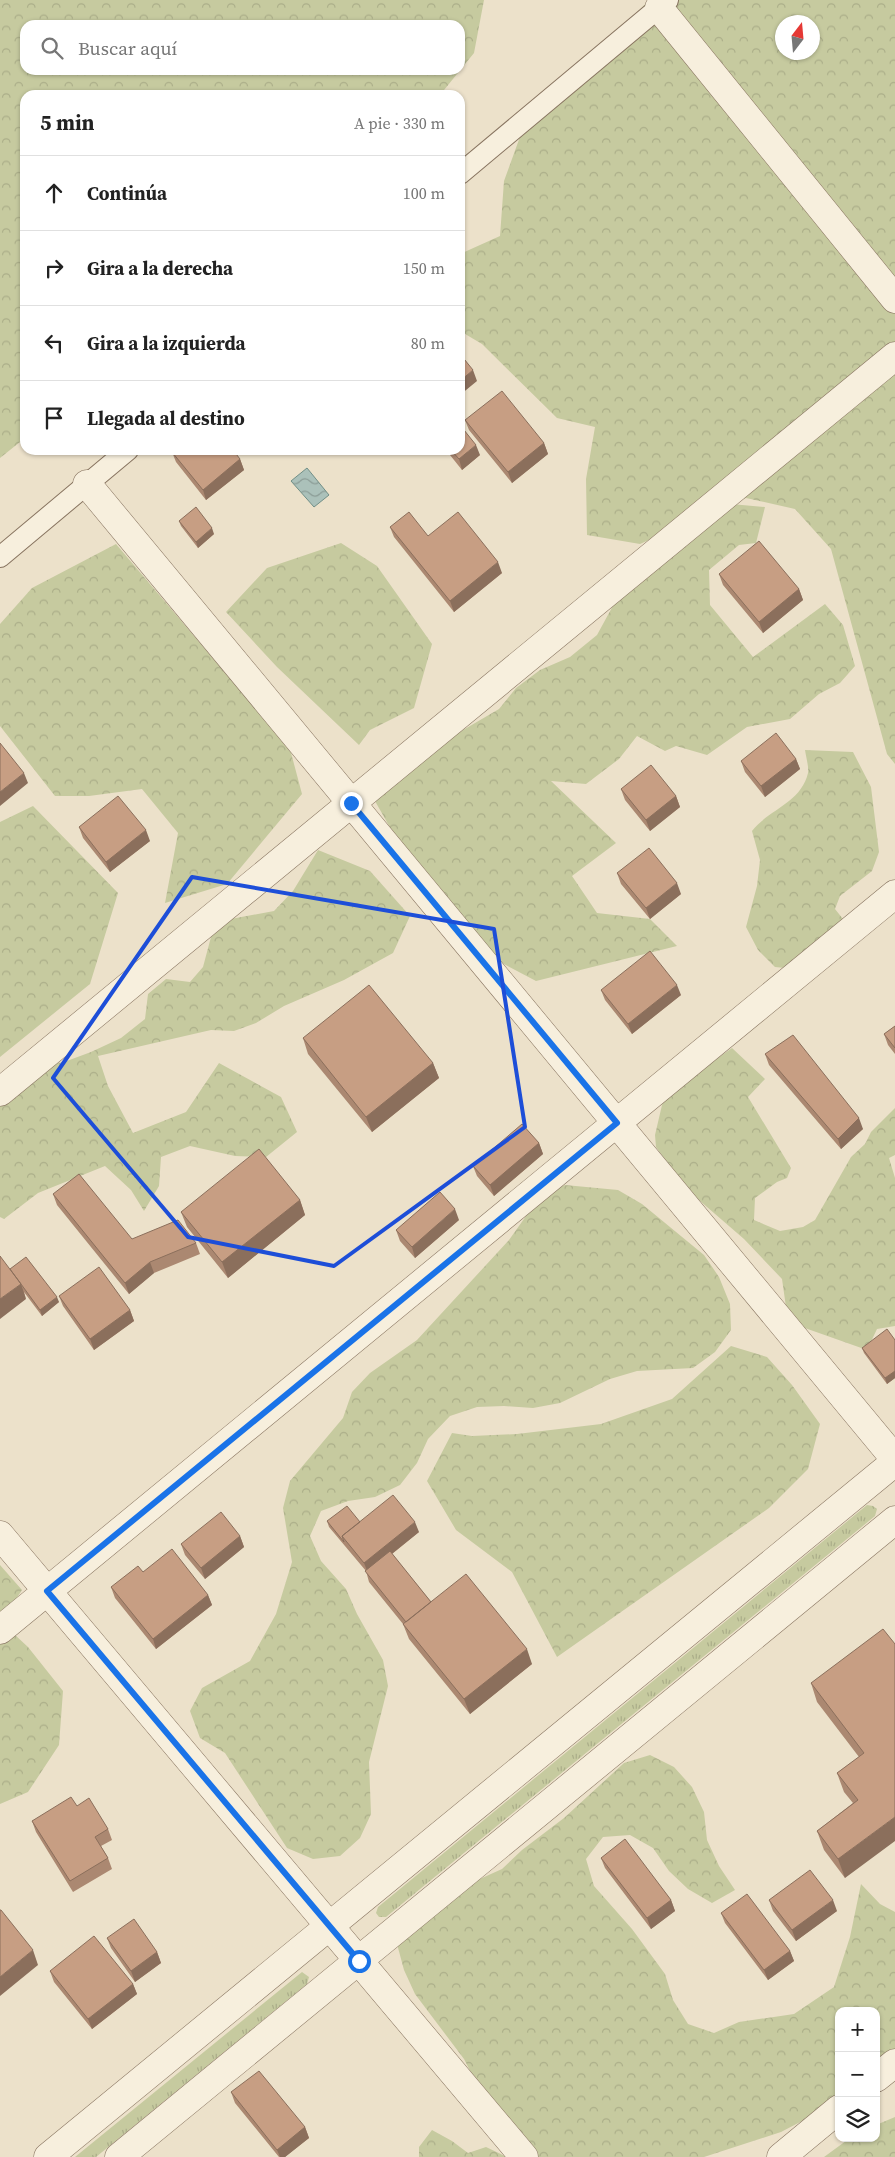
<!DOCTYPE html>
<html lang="es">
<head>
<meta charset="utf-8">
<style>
  :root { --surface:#fff; --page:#f6f6f6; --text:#222; --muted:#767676; --line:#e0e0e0 }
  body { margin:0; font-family:"Source Serif 4",serif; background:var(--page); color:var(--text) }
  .controls { position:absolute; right:15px; bottom:15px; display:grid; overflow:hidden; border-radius:10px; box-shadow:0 1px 4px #0004 }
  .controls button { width:45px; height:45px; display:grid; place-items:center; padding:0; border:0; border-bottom:1px solid var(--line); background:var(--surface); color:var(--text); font:25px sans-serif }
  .compass { position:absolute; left:775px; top:15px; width:45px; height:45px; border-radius:50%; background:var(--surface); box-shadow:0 1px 4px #0004; rotate:16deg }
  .stop { position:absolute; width:15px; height:15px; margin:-11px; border:4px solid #1a73e8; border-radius:50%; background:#fff }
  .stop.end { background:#1a73e8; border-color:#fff; box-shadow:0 1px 5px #0008 }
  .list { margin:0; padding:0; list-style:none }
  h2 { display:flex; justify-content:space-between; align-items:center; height:65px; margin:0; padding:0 20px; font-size:21px }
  h2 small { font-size:16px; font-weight:400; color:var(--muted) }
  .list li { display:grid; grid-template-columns:32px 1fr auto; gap:15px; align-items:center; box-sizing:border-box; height:75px; padding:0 20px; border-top:1px solid var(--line) }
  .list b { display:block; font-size:19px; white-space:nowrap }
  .list em { font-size:16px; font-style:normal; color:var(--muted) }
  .icon { flex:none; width:28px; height:28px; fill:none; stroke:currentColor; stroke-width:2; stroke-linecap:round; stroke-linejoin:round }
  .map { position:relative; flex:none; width:895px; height:2157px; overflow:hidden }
  .search { position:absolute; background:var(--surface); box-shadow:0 1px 4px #0004; left:20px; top:20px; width:445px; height:55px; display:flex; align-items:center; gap:12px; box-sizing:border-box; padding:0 18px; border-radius:15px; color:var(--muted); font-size:19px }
  .panel { position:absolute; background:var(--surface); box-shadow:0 1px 4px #0004; left:20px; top:90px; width:445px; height:365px; border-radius:15px }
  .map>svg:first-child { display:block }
</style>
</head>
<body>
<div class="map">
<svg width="895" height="2157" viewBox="0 0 895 2157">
  <defs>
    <pattern id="grass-tufts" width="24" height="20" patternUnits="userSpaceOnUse" patternTransform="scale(1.25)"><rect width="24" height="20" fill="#c6ca9f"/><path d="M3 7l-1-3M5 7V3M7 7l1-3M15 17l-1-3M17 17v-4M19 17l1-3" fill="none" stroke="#abae89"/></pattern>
    <pattern id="forest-crowns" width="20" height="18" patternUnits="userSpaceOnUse" patternTransform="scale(1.25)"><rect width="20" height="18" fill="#c6ca9f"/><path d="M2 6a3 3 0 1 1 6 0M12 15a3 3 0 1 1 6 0" fill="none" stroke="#abae89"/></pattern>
    <pattern id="water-waves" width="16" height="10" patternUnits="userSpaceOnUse" patternTransform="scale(1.25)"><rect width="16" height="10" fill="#abc1ba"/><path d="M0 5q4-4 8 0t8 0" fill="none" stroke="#8c9d97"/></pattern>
  </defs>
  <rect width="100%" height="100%" fill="#ece1ca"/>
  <!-- grass -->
  <path fill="url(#grass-tufts)" d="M867 1505 873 1506 877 1509 875 1516 386 1917H379L376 1913 378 1907Z
    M302 1972 309 1977 307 1984 96 2157H75Z"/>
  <!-- forest -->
  <path fill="url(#forest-crowns)" fill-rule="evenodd" d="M0 0H484L474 53 440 95H25V438L0 458ZM25 25H460V70H25Z
    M649 0H895V764L887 754 831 549 795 509 746 498 731 504 765 507 756 543 739 545 709 570 710 605 753 657 825 604 843 625 855 666 840 683 819 694 790 719 747 727 707 755 676 746 665 751 637 736 619 759 586 784 551 781 616 843 572 876 597 913 650 919 677 946 536 981 483 953 413 868 371 794 446 740 499 709 516 688 540 670 570 657 597 635 621 591 710 513 640 544 587 535 586 479 595 427 557 418 482 344 460 331V254L500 236 504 181 521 134ZM782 22H812V52H782Z
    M341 543 377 566 432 644 414 708 370 730 359 745 277 667 226 612 267 568Z
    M116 544 290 749 302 794 227 884 165 903 178 833 142 789 89 796H55L0 726V624L32 588Z
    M805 750 853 752 871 787 879 852 872 871 840 896 835 909 847 924 795 969 775 967 758 950 746 927 757 886 760 860 752 831C769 809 801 803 808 773 809 767 806 757 805 750Z
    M33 806 118 893 90 984 0 1057V822Z
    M318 850 370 871 410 916 393 953 344 980 284 1006 256 1023 234 1031 211 1030 98 1056 108 1086 133 1133 186 1112 219 1063 281 1097 297 1132 266 1157 235 1156 190 1146 161 1157 159 1186 144 1211 131 1190 105 1166 38 1193 4 1219 0 1217V1097L41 1066 64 1062 91 1052 121 1038 145 1019 148 994 166 979 190 982 203 967 215 922 274 911 293 891Z
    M732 1048 765 1079 748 1097 791 1168 787 1178 777 1182 755 1198 754 1220 780 1231 803 1227 815 1220 851 1157 865 1144 871 1132 895 1108V1155L889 1158 895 1178V1326L877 1329 867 1350 802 1327 786 1307 782 1279 744 1239 685 1188 656 1147 655 1135 662 1105 668 1093Z
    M565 1185 618 1190 642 1204 704 1255 719 1277 730 1304 731 1330 715 1352 693 1368 637 1371 610 1379 560 1403 533 1408 504 1406 477 1407 450 1416 428 1439 417 1463 400 1485 375 1497 348 1501 321 1511 310 1536 321 1561 346 1589 357 1614 383 1660 388 1686 369 1762 371 1814 360 1838 340 1856 313 1859 287 1848 225 1753 200 1738 190 1711 202 1688 250 1661 276 1614 292 1562 283 1508 290 1481 343 1418 352 1392 370 1373 417 1340 509 1240 541 1195Z
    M731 1346 767 1357 792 1385 820 1424 808 1469 769 1508 557 1657 512 1572 456 1530 427 1481 452 1433 472 1436 517 1434 601 1424 672 1399Z
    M0 1565 22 1590 1 1622 28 1647 63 1691 59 1745 28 1792 0 1804Z
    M650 1755 674 1767 692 1787 704 1812 707 1840 719 1866 735 1890 712 1903 688 1889 669 1871 653 1848 630 1835 603 1837 586 1859 594 1886 632 1929 665 1974 673 2000 688 2024 714 2033 739 2022 794 2014 834 1987 850 1937 861 1884 880 1904 895 1912V2053L876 2064V2011H839V2097L829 2107 781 2132 704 2157H514L464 2059 415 1994 404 1970 397 1944 451 1892 502 1869 522 1850 564 1818 624 1763Z
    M895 2117V2157H824L850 2138H876V2125Z
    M432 2130 452 2141 468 2153 486 2147 507 2157H419V2147Z"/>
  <!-- water -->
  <path fill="url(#water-waves)" stroke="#718f87" d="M307 468 329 495 314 507 291 481Z"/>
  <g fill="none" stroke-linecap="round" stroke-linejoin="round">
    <!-- service casing -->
    <g stroke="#887460" stroke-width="22">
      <path id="service" d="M460 174 668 0
        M0 557 128 450"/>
    </g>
    <!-- minor casing -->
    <g stroke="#887460" stroke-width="29">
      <path id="minor" d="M659 8 895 299
        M87 484 895 1459
        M0 1092 895 356
        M0 1535 524 2157
        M0 1630 895 894
        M876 2078 895 2063
        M48 2157 895 1462
        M119 2157 895 1520
        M781 2157 839 2109"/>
    </g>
    <!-- service -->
    <use href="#service" stroke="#f7efdd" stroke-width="20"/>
    <!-- minor -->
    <use href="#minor" stroke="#f7efdd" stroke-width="28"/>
  </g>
  <!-- wall -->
  <path fill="#ab8871" d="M465 420 544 443 548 454 512 483 469 430Z
    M446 450H460L480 455 462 470Z
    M172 452 240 459 244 470 206 500 176 462Z
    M179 521 214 534 198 548 181 526Z
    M390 527 428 536 502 573 454 612 394 537Z
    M719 574 799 589 803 600 763 633 723 585Z
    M796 759 800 769 765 797 745 772 741 761Z
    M621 789 676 796 680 807 650 831 625 800Z
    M79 827 150 841 110 872 83 838Z
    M617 873 681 894 650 919 621 884Z
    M601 990 681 995 632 1034 605 1000Z
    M895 1026V1054L888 1045 884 1034Z
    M303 1038 433 1063 439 1078 372 1132 308 1054Z
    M765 1054 863 1129 841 1149 769 1065Z
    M539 1143 543 1154 494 1196 477 1176 473 1166Z
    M53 1194 132 1239 196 1243 200 1254 154 1273 129 1294 57 1205Z
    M300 1200 305 1215 228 1278 187 1227 181 1212Z
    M459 1220 415 1258 400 1241 396 1230Z
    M10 1269 59 1302 42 1316 24 1292 26 1299Z
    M59 1296 130 1310 134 1321 94 1350 63 1306Z
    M895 1340V1378L887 1384 864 1353 862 1348Z
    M327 1521 360 1522 419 1532 392 1554 431 1602 532 1664 470 1714 409 1639 403 1624 369 1582 366 1571 329 1527Z
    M240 1536 244 1547 205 1579 185 1555 181 1544Z
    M143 1572 208 1595 212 1605 156 1649 115 1598 111 1587Z
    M895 1644 845 1878 824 1850 817 1831 853 1803 844 1792 837 1773 859 1757 817 1702 811 1683Z
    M77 1806 108 1829 112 1840 101 1846 108 1858 112 1869 73 1892 36 1832 32 1821Z
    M601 1858 671 1900 675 1911 651 1929 605 1868Z
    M769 1900 837 1911 796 1941 773 1911Z
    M721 1913 790 1951 794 1961 768 1980 725 1923Z
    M107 1938 157 1952 161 1963 135 1982 111 1948Z
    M50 1971 133 1984 137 1994 92 2029 54 1982Z
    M231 2092 305 2127 309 2138 285 2157H279L235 2103Z"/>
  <!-- shaded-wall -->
  <path fill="#8b6f5c" d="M473 370 477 381 460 395V381Z
    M544 443 548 454 512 483 508 472Z
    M476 445 480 455 462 470 459 459Z
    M240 459 244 470 206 500 203 490Z
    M212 528 214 534 198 548 196 542Z
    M498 562 502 573 454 612 450 601Z
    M799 589 803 600 763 633 759 622Z
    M796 759 800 769 765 797 761 786Z
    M24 773 28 783 0 806V792Z
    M676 796 680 807 650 831 646 820Z
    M146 830 150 841 110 872 106 862Z
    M677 883 681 894 650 919 646 908Z
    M677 985 681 995 632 1034 628 1024Z
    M433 1063 439 1078 372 1132 366 1117Z
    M859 1118 863 1129 841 1149 838 1139Z
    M539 1143 543 1154 494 1196 490 1185Z
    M300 1200 305 1215 228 1278 222 1262Z
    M455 1209 459 1220 415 1258 412 1247Z
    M150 1262 154 1273 129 1294 125 1283Z
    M21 1284 26 1299 0 1319V1299Z
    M57 1297 59 1302 42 1316 40 1310Z
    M130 1310 134 1321 94 1350 90 1339Z
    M895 1371V1378L887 1384 885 1378Z
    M415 1522 419 1532 368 1573 364 1563Z
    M240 1536 244 1547 205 1579 201 1568Z
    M208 1595 212 1605 156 1649 153 1639Z
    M527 1649 532 1664 470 1714 464 1699Z
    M895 1817V1841L845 1878 838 1859Z
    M671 1900 675 1911 651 1929 647 1918Z
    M833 1900 837 1911 796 1941 792 1930Z
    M33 1950 38 1965 0 1996V1977Z
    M790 1951 794 1961 768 1980 764 1970Z
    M157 1952 161 1963 135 1982 131 1971Z
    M133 1984 137 1994 92 2029 88 2019Z
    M305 2127 309 2138 285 2157H280L277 2150Z"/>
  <!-- building -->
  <path fill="#c79e83" stroke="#8b6f5c" d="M460 354 473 370 460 381Z
    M502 391 544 443 508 472 465 420Z
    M460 425 476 445 459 459 451 450H460Z
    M174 450H233L240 459 203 490 172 452Z
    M196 507 212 528 196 542 179 521Z
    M409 512 428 536 458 512 498 562 450 601 390 527Z
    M759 541 799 589 759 622 719 574Z
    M776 733 796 759 761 786 741 761Z
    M0 743 24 773 0 792Z
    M651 765 676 796 646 820 621 789Z
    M118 796 146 830 106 862 79 827Z
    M649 848 677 883 646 908 617 873Z
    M650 951 677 985 628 1024 601 990Z
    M369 985 433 1063 366 1117 303 1038Z
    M895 1026V1048L884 1034Z
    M793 1035 859 1118 838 1139 765 1054Z
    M522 1124 539 1143 490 1185 473 1166Z
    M259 1149 300 1200 222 1262 181 1212Z
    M79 1174 132 1239 178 1220 196 1243 150 1262 125 1283 53 1194Z
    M440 1192 455 1209 412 1247 396 1230Z
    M0 1256 21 1284 0 1299Z
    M26 1257 57 1297 40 1310 10 1269Z
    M99 1267 130 1310 90 1339 59 1296Z
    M887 1329 895 1340V1371L885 1378 862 1348Z
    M393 1495 415 1522 364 1563 342 1536Z
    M347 1506 360 1522 342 1536 344 1542 327 1521Z
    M221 1512 240 1536 201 1568 181 1544Z
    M172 1549 208 1595 153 1639 111 1587 138 1566 143 1572Z
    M390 1551 431 1602 406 1622 365 1571Z
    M466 1574 527 1649 464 1699 403 1624Z
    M883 1629 895 1644V1817L838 1859 817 1831 858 1800 837 1773 864 1753 811 1683Z
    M71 1797 77 1806 89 1798 108 1829 95 1837 108 1858 70 1881 32 1821Z
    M625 1839 671 1900 647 1918 601 1858Z
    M810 1870 833 1900 792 1930 769 1900Z
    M747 1894 790 1951 764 1970 721 1913Z
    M0 1910H1L33 1950 0 1977Z
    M134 1919 157 1952 131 1971 107 1938Z
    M94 1936 133 1984 88 2019 50 1971Z
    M259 2071 305 2127 277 2150 231 2092Z"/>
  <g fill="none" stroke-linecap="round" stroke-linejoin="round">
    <!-- route -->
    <path stroke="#1a73e8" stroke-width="6" d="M351 803 617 1123 47 1591 359 1961"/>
  </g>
  <!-- marked area -->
  <path fill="none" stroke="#1d4ed8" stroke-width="4" stroke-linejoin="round" d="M192 877 494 929 525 1127 334 1266 188 1237 53 1078Z"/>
</svg>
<div class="controls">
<button>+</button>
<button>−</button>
<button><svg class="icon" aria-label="layers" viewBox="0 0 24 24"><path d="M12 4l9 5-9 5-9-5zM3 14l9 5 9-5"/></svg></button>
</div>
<svg class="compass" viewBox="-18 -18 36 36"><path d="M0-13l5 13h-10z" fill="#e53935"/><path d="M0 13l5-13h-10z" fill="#767676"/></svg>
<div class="stop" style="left:359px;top:1961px"></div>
<div class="stop end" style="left:351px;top:803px"></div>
<div class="search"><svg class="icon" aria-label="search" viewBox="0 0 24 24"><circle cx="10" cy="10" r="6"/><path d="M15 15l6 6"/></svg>Buscar aquí</div>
<section class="panel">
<h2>5 min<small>A pie · 330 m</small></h2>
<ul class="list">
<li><svg class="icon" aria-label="ahead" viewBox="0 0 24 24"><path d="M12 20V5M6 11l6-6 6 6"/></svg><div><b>Continúa</b></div><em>100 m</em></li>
<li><svg class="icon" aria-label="right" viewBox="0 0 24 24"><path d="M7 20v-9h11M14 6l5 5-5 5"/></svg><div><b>Gira a la derecha</b></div><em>150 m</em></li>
<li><svg class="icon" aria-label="left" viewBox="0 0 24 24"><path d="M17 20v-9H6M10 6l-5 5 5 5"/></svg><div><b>Gira a la izquierda</b></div><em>80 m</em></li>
<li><svg class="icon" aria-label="arrive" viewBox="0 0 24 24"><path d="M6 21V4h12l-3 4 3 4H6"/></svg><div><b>Llegada al destino</b></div></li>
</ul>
</section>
</div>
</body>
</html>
